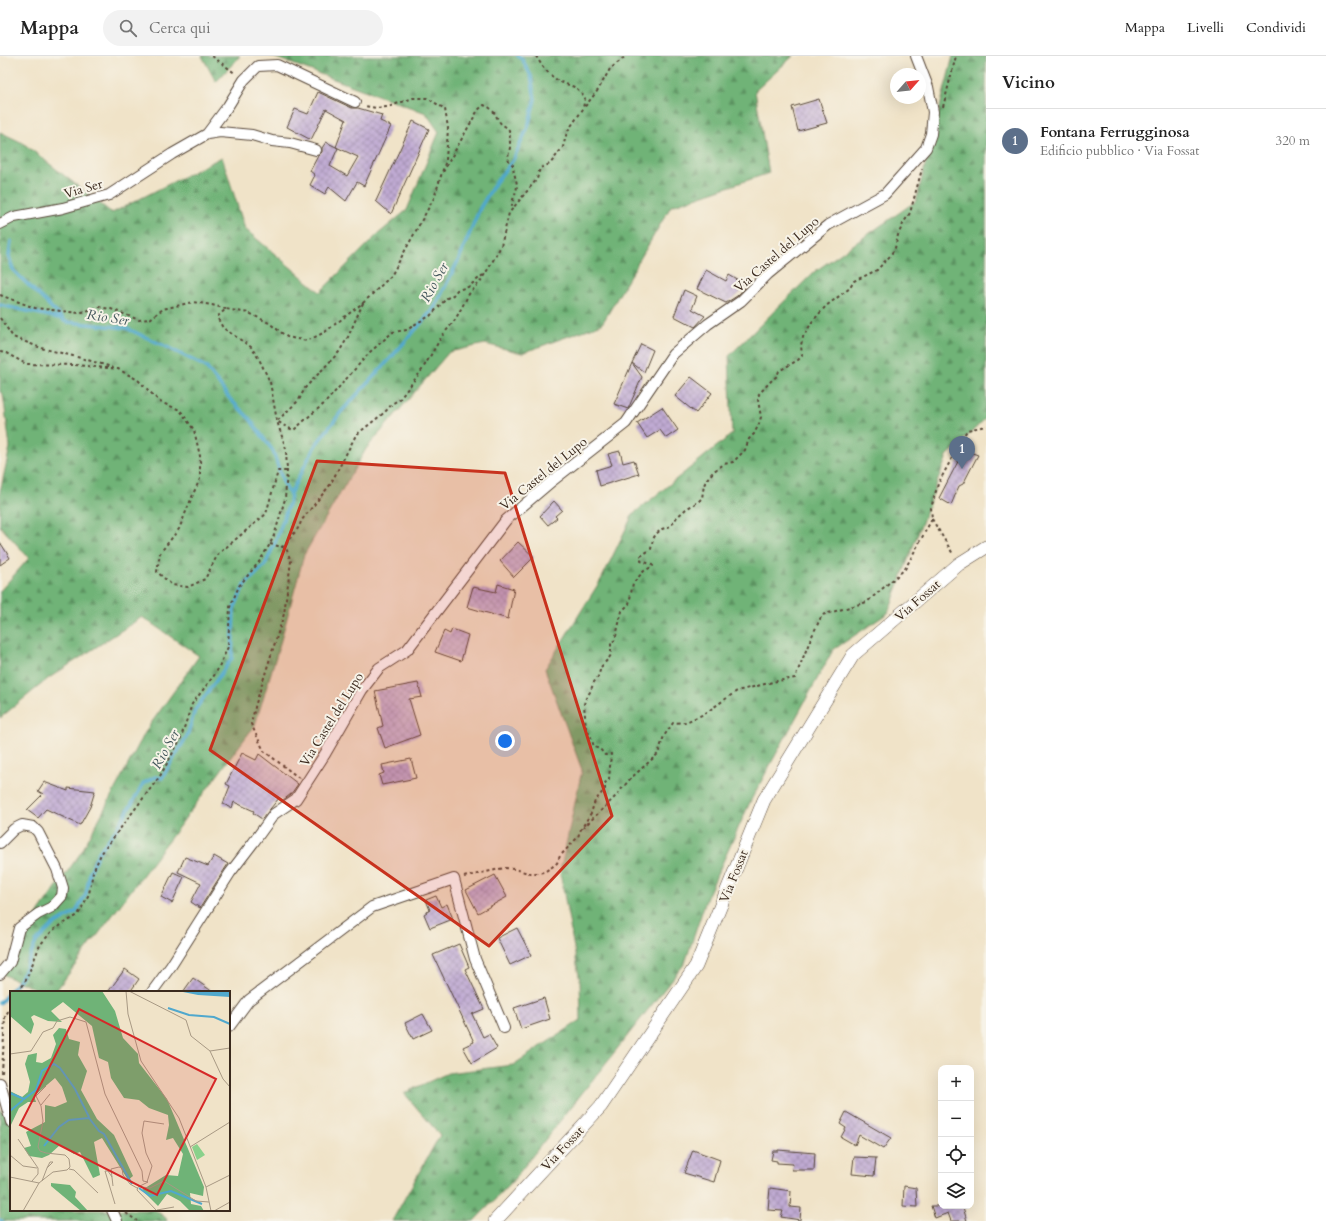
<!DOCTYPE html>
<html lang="it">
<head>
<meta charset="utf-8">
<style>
  :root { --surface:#fff; --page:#f2f2f2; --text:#222; --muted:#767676; --line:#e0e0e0; --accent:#c8321e }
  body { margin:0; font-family:Cardo,serif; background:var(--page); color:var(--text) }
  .controls { position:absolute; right:12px; bottom:12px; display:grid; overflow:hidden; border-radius:8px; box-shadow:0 4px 16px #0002 }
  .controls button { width:36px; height:36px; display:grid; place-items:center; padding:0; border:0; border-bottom:1px solid var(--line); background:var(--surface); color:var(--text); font:20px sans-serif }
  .compass { position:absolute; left:890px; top:12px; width:36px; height:36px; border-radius:50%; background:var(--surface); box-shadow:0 4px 16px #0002; rotate:63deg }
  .you { position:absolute; left:505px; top:685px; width:14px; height:14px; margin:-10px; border:3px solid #fff; border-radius:50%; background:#1a73e8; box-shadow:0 0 0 6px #1a73e833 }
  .badge { display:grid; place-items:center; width:26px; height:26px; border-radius:50%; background:var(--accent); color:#fff; font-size:13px; font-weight:700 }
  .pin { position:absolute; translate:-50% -33px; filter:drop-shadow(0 1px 2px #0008) }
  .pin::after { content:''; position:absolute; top:21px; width:14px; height:12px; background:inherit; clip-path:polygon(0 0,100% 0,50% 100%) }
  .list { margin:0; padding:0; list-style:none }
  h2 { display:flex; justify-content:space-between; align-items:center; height:52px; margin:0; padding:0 16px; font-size:17px }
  h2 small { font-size:13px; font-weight:400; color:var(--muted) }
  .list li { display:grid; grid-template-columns:26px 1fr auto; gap:12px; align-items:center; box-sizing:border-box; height:64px; padding:0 16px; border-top:1px solid var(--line) }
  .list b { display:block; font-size:15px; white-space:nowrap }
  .list p { margin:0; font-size:13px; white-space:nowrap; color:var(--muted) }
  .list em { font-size:13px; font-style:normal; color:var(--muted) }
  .icon { flex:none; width:22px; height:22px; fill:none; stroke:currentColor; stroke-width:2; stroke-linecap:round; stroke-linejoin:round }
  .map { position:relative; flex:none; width:986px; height:1165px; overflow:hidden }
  header { display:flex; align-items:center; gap:24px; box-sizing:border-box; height:56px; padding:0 20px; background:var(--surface); border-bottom:1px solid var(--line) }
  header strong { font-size:19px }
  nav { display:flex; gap:22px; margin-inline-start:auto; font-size:14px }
  .search { width:280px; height:36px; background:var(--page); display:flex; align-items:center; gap:10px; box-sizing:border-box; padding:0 14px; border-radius:22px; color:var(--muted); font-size:15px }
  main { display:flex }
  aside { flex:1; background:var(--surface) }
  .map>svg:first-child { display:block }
</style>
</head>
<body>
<header>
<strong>Mappa</strong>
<div class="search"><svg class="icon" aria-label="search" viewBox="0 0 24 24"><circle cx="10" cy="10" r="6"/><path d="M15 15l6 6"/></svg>Cerca qui</div>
<nav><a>Mappa</a><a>Livelli</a><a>Condividi</a></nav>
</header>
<main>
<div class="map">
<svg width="986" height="1165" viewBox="0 0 986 1165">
  <defs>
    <pattern id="forest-firs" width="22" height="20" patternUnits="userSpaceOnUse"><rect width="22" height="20" fill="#6fb377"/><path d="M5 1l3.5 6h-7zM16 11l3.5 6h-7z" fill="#5c9261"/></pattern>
    <pattern id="building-cross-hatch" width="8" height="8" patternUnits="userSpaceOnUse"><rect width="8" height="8" fill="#c0aad3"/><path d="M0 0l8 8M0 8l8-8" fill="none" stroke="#9d8bab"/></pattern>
  </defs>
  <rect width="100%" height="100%" fill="#f7f3e8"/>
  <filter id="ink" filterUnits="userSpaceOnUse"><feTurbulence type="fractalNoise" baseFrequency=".025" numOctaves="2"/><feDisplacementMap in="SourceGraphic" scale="8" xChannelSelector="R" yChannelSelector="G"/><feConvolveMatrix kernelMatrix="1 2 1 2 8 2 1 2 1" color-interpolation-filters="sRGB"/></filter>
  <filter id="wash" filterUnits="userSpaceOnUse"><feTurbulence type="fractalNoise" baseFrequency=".012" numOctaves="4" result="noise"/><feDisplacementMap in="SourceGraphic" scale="16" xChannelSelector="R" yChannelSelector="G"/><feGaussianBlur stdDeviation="0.9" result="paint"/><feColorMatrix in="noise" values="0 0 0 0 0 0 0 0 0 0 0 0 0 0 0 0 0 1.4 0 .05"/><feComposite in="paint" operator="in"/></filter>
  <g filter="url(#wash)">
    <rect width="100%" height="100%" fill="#f0e3c8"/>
    <!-- forest -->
    <path fill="url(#forest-firs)" stroke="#556e4a" d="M202 0H240L216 26Z
      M271 0H793L755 35 769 117 671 150 602 268 522 297 485 288 449 296 366 393 304 499 281 584 255 669 55 936H43L2 918 40 854 82 795 147 673 199 600 142 561 49 622 0 662V535L29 502 0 470V436L10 391 3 338 0 336V76L23 87 112 157 222 101 245 173 320 236 377 179 407 154 439 76 426 57Z
      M953 0H986V362L947 400 888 557 833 594 751 744 707 841 685 907 511 1127 474 1165H392L440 1079 404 1037 448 1017 513 1009 581 964 580 925 560 816 582 714 545 613 602 522 633 458 732 378 729 300 814 216 916 145Z
      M0 1054 11 1060V1154H155L166 1162 167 1165H0Z"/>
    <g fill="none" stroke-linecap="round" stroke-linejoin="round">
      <!-- stream -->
      <path stroke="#50a8cd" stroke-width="3.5" d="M11 185 9 200 13 214 62 262
        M0 249 63 263 64 265 68 266 126 272 167 291 206 311 230 343 250 363 273 395 283 426 291 441 275 487 265 509 244 530 234 553 232 602 195 654 187 680 162 722 155 721 144 727 118 771 98 797 90 816 86 838 76 856 52 870 36 886 21 922 0 947
        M290 438 315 390 341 356 389 304 435 251 459 203 480 152 495 127 513 104 528 71 535 43 531 20 522 3 518 0
        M0 1164 2 1165"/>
    </g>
    <g id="blocks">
      <!-- building -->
      <path fill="url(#building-cross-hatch)" d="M318 36 352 52H358L382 59 380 65 391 70 364 130 357 126 346 145 329 131 325 138 310 129 315 119 310 115 318 100 322 96V92L326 86 338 92 330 110 347 120 358 101 336 91 346 64 326 53 311 84 287 71 295 53 308 58Z
        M819 43 827 67 798 75 792 51Z
        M413 65 429 73 391 158 376 145Z
        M706 214 726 225 729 219 746 229 745 232 737 240 726 247 697 233Z
        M684 234 697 240 692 253 705 260 695 271 674 260Z
        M641 288 653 294 644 316 632 307Z
        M632 307 642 321 628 353 614 348Z
        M691 321 712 337 696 357 675 340Z
        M662 351 678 374 666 382 660 374 647 382 637 367Z
        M964 394 978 399 963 428 959 430 951 449 939 442Z
        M620 395 623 407 634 404 639 418 600 430 596 414 612 409 608 398Z
        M554 445 562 454 555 460 557 462 548 469 540 460Z
        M0 486 10 502 0 509Z
        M518 486 534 501 514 521 500 505Z
        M498 528 514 533 508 563 467 551 473 531 496 536Z
        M452 573 468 579 461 605 435 596 444 575 450 578Z
        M418 627 422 641 409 643 420 679 385 692 378 672 383 670 375 635Z
        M242 697 256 704 259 698 298 728 291 738 282 745 279 742 262 763 253 757 254 755 234 746 232 752 223 748 230 730 226 728Z
        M411 703 416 722 382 729 379 719 384 717 382 709Z
        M44 726 68 735V732L95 735 90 751 80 769 46 753 38 762 27 754 43 738 38 735Z
        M214 800 228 808 200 852 191 846 201 827 178 816 185 801 208 810Z
        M173 816 184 821 172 847 161 841Z
        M495 819 507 841 478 857 466 834Z
        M436 840 441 851 447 848 453 863 430 872 424 858 430 854 426 844Z
        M517 872 531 899 510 909 497 882Z
        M459 888 469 911 465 913 484 953 472 958 483 981 489 978 497 992 472 1007 463 991 474 986 433 899Z
        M125 913 139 923 130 936H108Z
        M193 922 213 936H183Z
        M544 942 550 963 521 973 514 952Z
        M423 958 432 974 413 983 405 967Z
        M846 1056 891 1082 883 1093 859 1079 855 1089 841 1081 846 1072 840 1068Z
        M693 1094 720 1104 714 1126 684 1117Z
        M778 1094 815 1097 814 1114H792L793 1108 777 1107V1105L771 1104 773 1095H778Z
        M854 1101 876 1102 874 1120 852 1118Z
        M904 1130 916 1132 917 1151 903 1150Z
        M770 1132 791 1135 790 1151 801 1152 800 1164 781 1161 783 1155 768 1154Z
        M931 1150H964L963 1151 967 1165H951L948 1157 935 1162Z"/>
    </g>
  </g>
  <g filter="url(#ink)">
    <use href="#blocks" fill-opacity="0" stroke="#564638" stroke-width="1"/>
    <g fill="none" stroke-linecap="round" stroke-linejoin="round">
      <!-- minor casing -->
      <g stroke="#564638" stroke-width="12">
        <path id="minor" d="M207 78 220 76 252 79 272 85 290 87 316 94
          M0 168 14 161 63 152 109 139 172 98 207 78 228 50 244 24 258 10 277 9 355 46
          M0 787 14 773 22 769 33 771 38 776 57 813 63 832 62 840 52 851 38 858 19 872 10 906 0 918
          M152 936 171 910 230 817 253 787 274 758 296 743 325 698 362 634 379 612 407 594 506 464 552 425 626 367 673 298 708 268 741 245 768 218 828 169 885 138 926 92 931 78 933 56 928 31 916 0
          M229 971 249 944 372 851 454 823 475 903 504 972
          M0 1027 11 1066
          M112 1154 117 1165"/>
      </g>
      <!-- tertiary casing -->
      <g stroke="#564638" stroke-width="14">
        <path id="tertiary" d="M495 1165 601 1050 696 910 764 744 853 599 959 508 986 491"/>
      </g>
      <!-- path -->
      <path stroke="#564638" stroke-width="2" stroke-dasharray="3 3" stroke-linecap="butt" d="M212 0 236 18
        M536 0C541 9 548 18 557 24 570 32 574 26 585 42L583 52
        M943 51 956 0
        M443 116 478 54 484 49C494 53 494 57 499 65 501 69 506 70 509 74 510 80 510 85 510 91 509 99 505 103 513 109 513 116 516 122 517 129 517 137 511 144 512 152
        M0 239 35 252 79 257 99 251 111 253 139 264 150 263 163 253 193 246 212 249 226 253
        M363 247 348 281 339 296 305 332 299 344 277 365 288 372 294 374 307 362 325 347 370 296 393 276 407 274 417 267 430 260 447 242 453 239 457 234 468 231 483 219
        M0 262 13 281 41 292 77 301 112 311
        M0 296 6 297 26 308 75 309 118 313 138 324 160 346 180 354 194 374 200 400V423L194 436 179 473 160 497 157 516 172 529 188 531 205 523 218 498 266 458 278 415H287
        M932 463 953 498
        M270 488 286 492 291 505 284 558 256 647 251 668 264 695 299 722
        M281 491 286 489C290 479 299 475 301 465L330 429 356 379 385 356 393 347 399 344 422 314 442 280 455 264 469 238 480 226 490 210 501 190 509 157 537 123 540 112 550 108 563 91 567 76 583 53 598 34 610 13 626 0
        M583 772 614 742 630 723 658 698 664 680 673 667 686 666 704 658 737 635 777 625 795 622 811 582 822 559 867 546 905 513 932 463 931 452 938 428 967 374 986 370
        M464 821 504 812 515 813 528 817H538L544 816 552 811 557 807 560 800 578 781 580 775 591 757 595 745 605 733V727L609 723 611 698 605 699 600 693 594 691 591 681 586 672 584 648 586 642 590 636 594 626 598 621 601 611 609 602 611 599V587L615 584 622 555 629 548 633 527 644 515 653 510 651 508 641 505V500L651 493 653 483 656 478 662 473 671 470 677 461 686 453 698 446 702 442 704 429 707 423 714 415 724 408 733 406 745 394 749 383 754 378 759 368 761 361 758 344 759 338 771 325 777 320 779 315 798 304 802 300 801 289 803 281 812 266 826 250 850 232 854 225 877 214 890 200 895 192 898 179 904 166 910 157 922 113
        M19 936 26 924 40 889 53 874 78 859 89 838 93 816 101 798 160 720 180 684 192 648 216 617 228 591 230 551 239 530 259 506 270 488 275 477 285 443 287 415 286 393 277 365 270 326 259 303 251 291 223 272 217 261 226 253 249 257 269 267 287 281 307 285 325 276 364 246 391 220 434 142 446 104 448 72 445 53 427 42H413L388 51 376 52 365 50
        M2 1017 5 961 11 950
        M126 1157 137 1165"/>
      <!-- minor -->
      <use href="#minor" stroke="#fff" stroke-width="10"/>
      <!-- tertiary -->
      <use href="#tertiary" stroke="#fff" stroke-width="13"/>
    </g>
  </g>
  <!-- marked area -->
  <path fill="#c8321e" fill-opacity="0.2" stroke="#c8321e" stroke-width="3" stroke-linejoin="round" d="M317 405 505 417 612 760 489 890 210 694Z"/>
  <g text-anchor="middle" stroke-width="4" stroke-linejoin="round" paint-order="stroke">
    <!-- street labels -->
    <g font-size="13" fill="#3b2a1e" stroke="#f7f3e8">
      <text transform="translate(83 132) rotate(-16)" y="5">Via Ser</text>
      <text transform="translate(776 198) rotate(-41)" y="5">Via Castel del Lupo</text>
      <text transform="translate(543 417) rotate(-39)" y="5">Via Castel del Lupo</text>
      <text transform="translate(917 544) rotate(-41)" y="5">Via Fossat</text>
      <text transform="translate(331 663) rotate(-58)" y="5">Via Castel del Lupo</text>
      <text transform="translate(733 820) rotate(-68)" y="5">Via Fossat</text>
      <text transform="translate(562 1092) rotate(-47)" y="5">Via Fossat</text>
    </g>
    <!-- water labels -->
    <g font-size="14" font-style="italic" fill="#42565b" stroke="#f7f3e8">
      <text transform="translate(434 226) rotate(-61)" y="5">Rio Ser</text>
      <text transform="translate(108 261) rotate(9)" y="5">Rio Ser</text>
      <text transform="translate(165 693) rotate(-61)" y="5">Rio Ser</text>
    </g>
  </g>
  <!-- overview -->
  <g transform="translate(10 935)">
    <rect width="220" height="220" fill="#f0e3c8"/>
    <path d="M0 0H92L105 20 113 47 128 63 129 72 157 108 194 196 193 205 180 202 181 213 191 215 194 220H180L170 210 157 203 148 215 132 199 156 184 168 185 173 163 163 147 156 149 159 134 158 124 139 117 129 109 114 107 101 87 98 71 89 67 82 35 53 11 41 20 52 31 38 30 24 24 21 26 24 33 21 43 0 25ZM49 37 56 38 59 48 70 51 68 64 77 80 71 99 87 128 104 144 123 185 118 189 92 147 84 151 90 184 83 187 70 161 64 163 50 154 39 164 32 167 19 165 14 157 21 155 16 141 35 131V114L45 116 57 111 52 96 45 87 24 105 26 111H18L9 117 0 136V100L12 106 18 101 20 91 15 73 18 64 27 62 26 71 32 72 41 67 46 53 43 44ZM41 192 60 194 66 201 65 206 78 220H71L41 195Z" fill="#6fb377"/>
    <path d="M187 153 195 164 187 169 182 156Z" fill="#8ad18b"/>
    <path d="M168 0H220V6L188 4Z" fill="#50a8cd"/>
    <path fill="none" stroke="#50a8cd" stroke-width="2" d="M158 17 179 24 204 26 220 33M0 102 14 108 26 99 32 80 44 73 50 77 65 98 79 126M0 120 13 109M34 155 49 136 59 129 79 127 89 140 94 143 122 193M129 197 140 205 161 200 192 213"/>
    <path fill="none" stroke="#a89984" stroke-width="1" d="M116 0 118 23 131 70 169 127 196 196 201 220M119 0 176 29 181 45 200 60 213 88 220 96M200 60 220 57M0 63 21 60 33 41 43 37 47 30 60 26 76 31 95 103 132 180 133 190 138 191 128 196 127 199 147 220M31 114 40 103M8 148 28 177V183L22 190M180 156 220 131M0 164 13 175 27 177M59 178 64 179 88 202M0 186 29 192 13 220M102 186 98 180H95L105 213M32 190 37 177 43 171H40L37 177M137 191 142 175 136 162 132 142 134 130 154 133M29 192 43 181 57 179 60 176 59 168 55 164 36 162 30 160 28 156 33 130 31 115 26 105 36 95M103 195 101 178 109 176 112 177 113 184 120 193 127 197M132 196 140 197 154 190 186 210 199 211M196 196 220 184M147 219 164 216M204 220 220 211"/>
    <path fill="#d62828" fill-opacity="0.15" stroke="#d62828" stroke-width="2" d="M69 18 206 88 147 204 10 134Z"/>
    <rect width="220" height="220" fill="none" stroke="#3b2a1e" stroke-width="2"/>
  </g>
</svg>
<div class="controls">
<button>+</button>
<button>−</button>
<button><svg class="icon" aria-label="locate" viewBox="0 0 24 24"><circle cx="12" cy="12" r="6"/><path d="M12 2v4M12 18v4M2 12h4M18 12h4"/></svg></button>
<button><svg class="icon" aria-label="layers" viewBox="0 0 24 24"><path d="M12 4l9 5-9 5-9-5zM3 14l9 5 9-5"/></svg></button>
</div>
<svg class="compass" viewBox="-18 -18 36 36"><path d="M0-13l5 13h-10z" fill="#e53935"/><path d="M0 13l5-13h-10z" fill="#767676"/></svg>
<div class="you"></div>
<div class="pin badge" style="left:962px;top:413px;background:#5c6f8a">1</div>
</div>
<aside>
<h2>Vicino<small></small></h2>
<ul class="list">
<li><span class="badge" style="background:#5c6f8a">1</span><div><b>Fontana Ferrugginosa</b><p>Edificio pubblico · Via Fossat</p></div><em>320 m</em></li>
</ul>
</aside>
</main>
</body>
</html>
